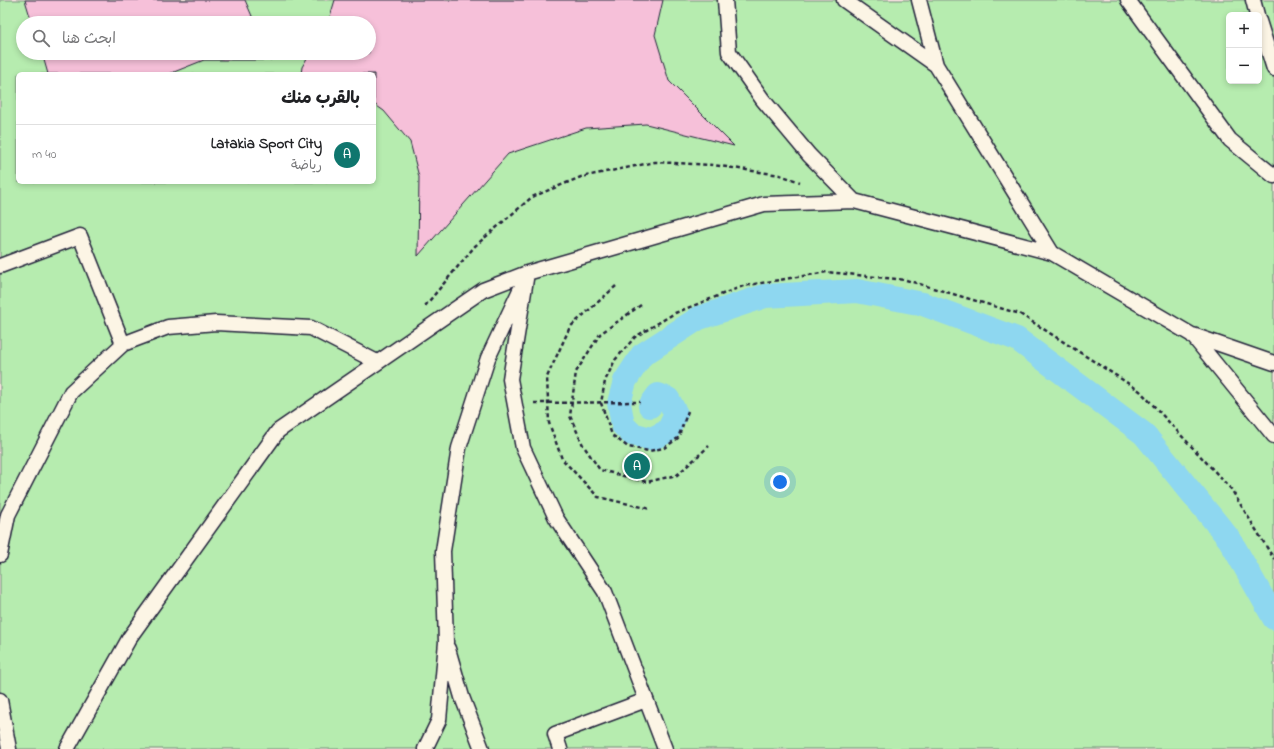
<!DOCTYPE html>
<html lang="ar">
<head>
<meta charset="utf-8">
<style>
  :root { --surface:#fff; --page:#f6f6f6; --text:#202124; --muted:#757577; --line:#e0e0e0; --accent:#0f766e }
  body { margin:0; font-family:"Indie Flower","Playpen Sans Arabic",sans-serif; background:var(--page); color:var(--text); direction:rtl }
  .controls { position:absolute; right:12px; top:12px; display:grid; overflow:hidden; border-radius:6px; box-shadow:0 2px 6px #0003 }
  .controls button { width:36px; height:36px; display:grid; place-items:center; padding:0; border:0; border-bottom:1px solid var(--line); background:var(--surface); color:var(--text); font:20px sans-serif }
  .you { position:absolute; left:780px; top:482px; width:14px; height:14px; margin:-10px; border:3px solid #fff; border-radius:50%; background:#1a73e8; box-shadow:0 0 0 6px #1a73e833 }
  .badge { display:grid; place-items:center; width:26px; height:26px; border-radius:50%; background:var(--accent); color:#fff; font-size:13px; font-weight:700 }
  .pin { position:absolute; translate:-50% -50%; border:2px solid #fff; box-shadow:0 1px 4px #0006 }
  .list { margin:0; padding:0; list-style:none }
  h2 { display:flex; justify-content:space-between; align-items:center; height:52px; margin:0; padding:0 16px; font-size:17px }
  h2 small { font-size:13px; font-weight:400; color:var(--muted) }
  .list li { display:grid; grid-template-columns:26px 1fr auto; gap:12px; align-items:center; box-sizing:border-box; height:60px; padding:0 16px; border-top:1px solid var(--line) }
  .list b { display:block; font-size:15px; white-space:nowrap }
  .list p { margin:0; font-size:13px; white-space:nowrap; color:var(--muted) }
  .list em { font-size:13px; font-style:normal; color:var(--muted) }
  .icon { flex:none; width:22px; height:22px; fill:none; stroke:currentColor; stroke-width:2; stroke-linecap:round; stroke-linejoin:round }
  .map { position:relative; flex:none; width:1274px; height:749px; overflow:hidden; direction:ltr }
  .search { position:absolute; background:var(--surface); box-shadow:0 2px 6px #0003; left:16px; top:16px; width:360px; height:44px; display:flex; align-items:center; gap:10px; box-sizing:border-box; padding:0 14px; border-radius:22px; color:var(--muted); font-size:15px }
  .panel { position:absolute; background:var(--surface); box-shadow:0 2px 6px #0003; left:16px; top:72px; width:360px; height:112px; border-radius:6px; direction:rtl }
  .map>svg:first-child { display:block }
</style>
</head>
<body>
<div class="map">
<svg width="1274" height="749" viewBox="0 0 1274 749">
  <rect width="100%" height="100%" fill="#fae5e1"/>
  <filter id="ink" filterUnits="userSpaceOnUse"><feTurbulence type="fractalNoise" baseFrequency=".025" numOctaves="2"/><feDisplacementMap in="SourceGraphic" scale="8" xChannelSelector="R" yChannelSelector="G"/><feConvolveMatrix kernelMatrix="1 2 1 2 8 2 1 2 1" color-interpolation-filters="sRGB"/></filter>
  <g filter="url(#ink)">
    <!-- green -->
    <path fill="#b6ecaf" stroke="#6c8775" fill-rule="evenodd" d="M0 0H1274V749H0ZM1229 15H1259V81H1229ZM23 23H369V53H23ZM18 74H374V182H18Z"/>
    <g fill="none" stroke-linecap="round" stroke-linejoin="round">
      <!-- canal -->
      <path stroke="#8ed7f0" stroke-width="24" d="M650 406 658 395 668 399 676 414 668 431 651 439 632 434 623 425 619 403 625 381 642 355 699 318 765 296 857 291 923 304 1017 339 1144 434 1230 540 1274 618"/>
    </g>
    <!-- building -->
    <path fill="#f6c0d9" stroke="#22223b" d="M25 0H245L255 23H32Z
      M335 0H663L655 35 669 81 734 146 646 124 586 128 508 154 418 256 419 177 410 142 384 111 374 104V74H301L302 67 310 53H369V23H328Z
      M42 53H268L271 60H204L169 74H48Z"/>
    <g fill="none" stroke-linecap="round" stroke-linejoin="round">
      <!-- lane casing -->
      <g stroke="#22223b" stroke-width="17">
        <path id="lane" d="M725 0 729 52 763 100 809 155 854 201
          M844 0 936 65
          M919 0 936 65 1052 253
          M1128 0 1230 140 1274 176
          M1253 0 1257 15
          M1259 21 1274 69
          M0 266 80 236 123 344
          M527 273 510 379 523 448 556 518 605 592 665 749
          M1193 335 1274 363
          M0 555 8 515 71 392 123 344 168 327 216 323 311 328 377 362
          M448 649 462 697 482 749
          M0 700 9 749
          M67 749 130 637 278 431 483 290 527 273 764 204 854 201 1052 253 1192 335 1274 436
          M425 749 439 720 446 642 443 551 459 448 488 358 520 290
          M560 749 555 734 646 700"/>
      </g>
      <!-- path -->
      <path stroke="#22223b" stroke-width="2.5" stroke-dasharray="4 3" stroke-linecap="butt" d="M616 286 570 327 547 377 549 423 562 459 598 497 651 509
        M641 305 600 334 576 372 570 416 583 445 600 470 647 482 677 475 709 446
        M425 306 475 246 532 197 581 177 655 162 713 165 780 175 800 182
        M534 403 640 402
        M688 411 678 438 664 448 649 451 628 447 612 435 601 403 605 381 615 360 635 337 675 313 743 286 827 272 906 280 1020 314 1140 391 1231 489 1274 559"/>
      <!-- lane -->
      <use href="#lane" stroke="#fcf5e5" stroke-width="14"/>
    </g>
  </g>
</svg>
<div class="controls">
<button>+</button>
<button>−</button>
</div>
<div class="you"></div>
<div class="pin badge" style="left:637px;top:466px">A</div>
<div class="search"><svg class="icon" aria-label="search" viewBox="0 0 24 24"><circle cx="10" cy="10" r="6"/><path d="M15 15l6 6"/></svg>ابحث هنا</div>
<section class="panel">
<h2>بالقرب منك<small></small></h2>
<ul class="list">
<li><span class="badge">A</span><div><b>Latakia Sport City</b><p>رياضة</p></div><em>40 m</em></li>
</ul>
</section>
</div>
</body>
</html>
